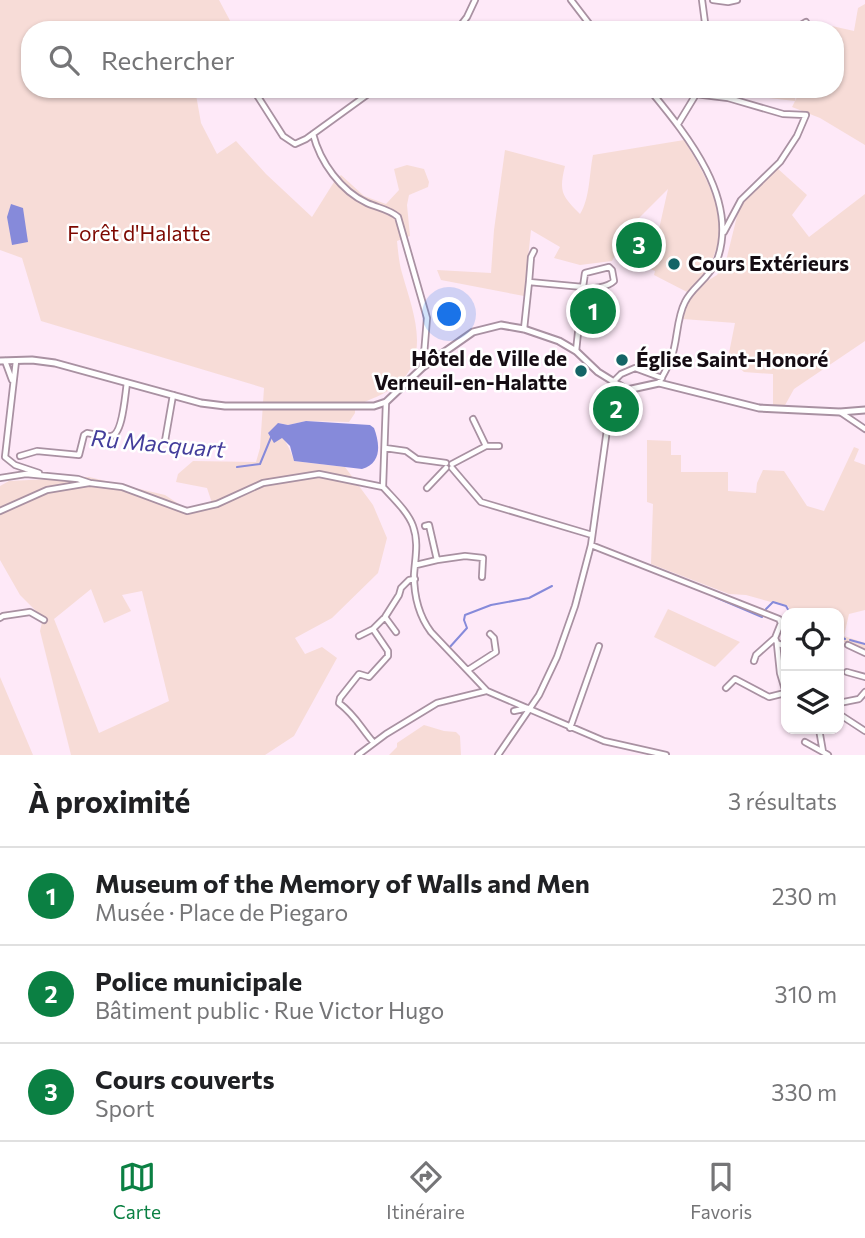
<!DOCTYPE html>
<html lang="fr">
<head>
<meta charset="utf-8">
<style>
  :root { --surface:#fff; --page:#f6f6f6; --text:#202124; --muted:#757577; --line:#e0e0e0; --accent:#0b8043 }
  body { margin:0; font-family:Commissioner,sans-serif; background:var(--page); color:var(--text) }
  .controls { position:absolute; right:21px; bottom:21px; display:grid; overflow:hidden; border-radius:14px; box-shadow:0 2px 5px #0004 }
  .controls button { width:63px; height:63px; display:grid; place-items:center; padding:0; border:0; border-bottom:2px solid var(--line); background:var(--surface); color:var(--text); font:35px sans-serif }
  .you { position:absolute; left:450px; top:315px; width:24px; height:24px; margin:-18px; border:5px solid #fff; border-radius:50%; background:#1a73e8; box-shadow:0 0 0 10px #1a73e833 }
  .badge { display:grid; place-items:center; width:46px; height:46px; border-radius:50%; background:var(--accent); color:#fff; font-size:23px; font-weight:700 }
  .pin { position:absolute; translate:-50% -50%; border:4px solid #fff; box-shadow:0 2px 7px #0006 }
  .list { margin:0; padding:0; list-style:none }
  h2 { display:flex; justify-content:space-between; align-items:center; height:91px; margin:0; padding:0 28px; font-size:30px }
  h2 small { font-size:23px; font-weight:400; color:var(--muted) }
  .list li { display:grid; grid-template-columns:46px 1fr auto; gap:21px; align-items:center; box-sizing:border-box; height:98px; padding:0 28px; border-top:2px solid var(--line) }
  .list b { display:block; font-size:26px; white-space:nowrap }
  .list p { margin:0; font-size:23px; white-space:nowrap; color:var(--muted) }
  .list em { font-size:23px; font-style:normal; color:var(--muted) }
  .icon { flex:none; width:38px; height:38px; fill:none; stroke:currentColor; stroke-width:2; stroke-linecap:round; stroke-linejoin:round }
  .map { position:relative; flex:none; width:865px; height:755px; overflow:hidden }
  .search { position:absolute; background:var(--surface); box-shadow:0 2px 5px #0004; left:21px; right:21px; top:21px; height:77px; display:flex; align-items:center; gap:18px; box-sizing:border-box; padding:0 24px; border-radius:28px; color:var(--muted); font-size:26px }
  .sheet { height:385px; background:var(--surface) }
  nav { display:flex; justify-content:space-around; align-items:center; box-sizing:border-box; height:98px; border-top:2px solid var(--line); background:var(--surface); font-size:19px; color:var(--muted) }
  nav a { display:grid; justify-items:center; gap:4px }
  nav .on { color:var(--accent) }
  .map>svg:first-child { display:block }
</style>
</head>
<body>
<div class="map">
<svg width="865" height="755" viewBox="0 0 865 755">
  <rect width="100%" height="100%" fill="#fee9f8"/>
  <!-- green -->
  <path fill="#f7dcd7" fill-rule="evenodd" d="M0 0H219L235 30H30V89H195L201 123 217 154 236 141 266 174 312 217 334 182 341 175 364 196 386 204 399 190 394 169 407 165 424 169 429 182 428 187 409 195 407 205 410 236 397 241C398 251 399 263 402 273 412 309 432 355 398 384 385 395 369 399 355 407V413L349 422 306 421 288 425 278 423C282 438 290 447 294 461L345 467 373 505 387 538 378 573 332 618 295 638 305 654 322 647 337 658 294 736 265 755H71L40 631 43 618 20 595 0 560V486L9 481 89 477 165 495 191 512 212 503 207 488 176 482 178 474 193 461 256 462 260 448 264 388 41 321 22 258 0 250ZM91 589 104 623 131 611 122 595 142 591 169 701 99 733 54 619Z
    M865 4V145L820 118 792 107 795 101 759 97 760 89H796L795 101 801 89H835V30H812L832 26 854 31 858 8Z
    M684 140C700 166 721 201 720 232 720 241 716 249 713 258 709 271 699 285 687 292L654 275 655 271 650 269 668 189 629 228 612 261 580 265 554 258 560 247 531 230 524 296 441 280 437 270 491 273 494 230 505 150 565 166C559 191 561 195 580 214 590 198 589 175 593 155Z
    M777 168 807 195 792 215 809 237 865 194V341L794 389 784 407 773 408V374L744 372 728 358 735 323 683 319 688 301 704 283 717 275 726 261 738 212 749 193Z
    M630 231 654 236 649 259 644 258 643 262 629 259 630 255 625 254Z
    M647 440 671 441V455H681V472H728V491L756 493 757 483 763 470 784 471 807 506 824 511 854 447 859 449 854 461 865 465V610L849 614 844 636 865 643V650L839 640V613H789V607L746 595 729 594 651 564 653 504 647 502Z
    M668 609 740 642 715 667 654 637Z
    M0 677 33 755H0Z
    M424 725 444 731 456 732 460 736 461 755H389L397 747V743Z"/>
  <!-- water -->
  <path fill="#868ada" d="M11 204 23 208 28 242 12 245 7 217Z
    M306 421 370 425 374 428C380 444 382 463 362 469L294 461 290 446 282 438 274 443 268 433 278 423 288 425Z"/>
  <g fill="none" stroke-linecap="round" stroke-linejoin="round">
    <!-- stream -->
    <path stroke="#868ada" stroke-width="2" d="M237 467 260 464 272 435
      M715 597 762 617 763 615
      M766 609 773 602 786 606 790 613
      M839 636 845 639
      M850 640 865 644
      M449 648 467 628 464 620 465 615 491 605 529 598 552 586"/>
    <!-- minor casing -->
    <g stroke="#a991a2" stroke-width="8">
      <path id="minor" d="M571 0 594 30
        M702 0 706 30
        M713 0 728 2 737 0
        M457 30 467 17 475 0
        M793 30 806 22
        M253 89 283 136 295 144 306 139 375 89
        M649 89C685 133 740 198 717 260 709 279 692 287 685 302 676 319 678 341 671 359 668 367 663 375 659 383
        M695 94 728 98 783 114 806 115 797 136 780 162 741 200 724 232
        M678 124 695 96V89
        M313 134C320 162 341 191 367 203 378 208 389 209 398 217L427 318 423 367
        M534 251 531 257 529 282 583 287 576 351
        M609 267 612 270 614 281C608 287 591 290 583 287L585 273Z
        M524 329 529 282
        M5 361 12 380
        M16 361 5 457 15 465 39 473
        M613 382 621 374 635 368 662 378
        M386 402 383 487C393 498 408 512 413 526 419 543 415 558 414 575 414 595 419 616 431 632L487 691 604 741 666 755
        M840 412 865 429
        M473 419 486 446
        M165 441 173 395
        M385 448 406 451 417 459 446 463
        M20 456 37 451 79 455 84 435 87 433C94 434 104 437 111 436 123 435 125 394 127 383
        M452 464 486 446H499
        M452 468 481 502 592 535
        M0 478 26 474 78 479 90 483 122 487 187 511 217 504 263 483 319 474 383 487
        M427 488 446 468
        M0 511 47 490 89 483
        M591 545 779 619 781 623 775 638 777 643 786 647
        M437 560 465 556 483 558 482 577
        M416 565 437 560 429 525 425 526
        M385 617 396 632
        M0 618 3 616 30 612 44 620
        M359 636 373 629
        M777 644 780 673 786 693
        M848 645 865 653
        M754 661 756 655 775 638
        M468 670 496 652 494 638 490 634
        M847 672 865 677
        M726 688 735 679 769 697 785 693
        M839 703 859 699 865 692
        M514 711 528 708
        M839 714 865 731
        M570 728 599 646
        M819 729 823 752 828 755
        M805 742 823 752
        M374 743C360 727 356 716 339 703L340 698 359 674 369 677 388 656V651L373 629 385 617 399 595 401 588 409 580 415 579
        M358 755 386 734 437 703 486 691
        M498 755 539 695 557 657 575 606 591 545 609 415 613 397 618 386"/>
    </g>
    <!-- tertiary casing -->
    <g stroke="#a991a2" stroke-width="9">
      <path id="tertiary" d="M0 361 32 360 55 363 201 403 225 406H374L386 402 423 367 473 332 501 325 524 329 559 341 576 351 598 372 627 390 659 383 759 408 840 412 865 410"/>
    </g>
    <!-- minor -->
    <use href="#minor" stroke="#fff" stroke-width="4.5"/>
    <!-- tertiary -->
    <use href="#tertiary" stroke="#fff" stroke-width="5"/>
  </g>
  <!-- markers -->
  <g fill="#146466" stroke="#fff" stroke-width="2.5">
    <circle cx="674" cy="264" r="7"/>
    <circle cx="622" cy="360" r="7"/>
    <circle cx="581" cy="371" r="7"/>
  </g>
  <g text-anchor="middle" stroke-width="5" stroke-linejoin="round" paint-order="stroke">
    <!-- park labels -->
    <g font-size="21" fill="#7d0800" stroke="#fff">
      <text x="139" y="241">Forêt d'Halatte</text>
    </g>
    <!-- poi labels -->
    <g font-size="21" font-weight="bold" fill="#150c13" stroke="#fff" text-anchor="start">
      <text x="688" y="271">Cours Extérieurs</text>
      <text x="567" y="366" text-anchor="end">Hôtel de Ville de<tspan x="567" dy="24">Verneuil-en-Halatte</tspan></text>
      <text x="636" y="367">Église Saint-Honoré</text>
    </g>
    <!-- water labels -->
    <g font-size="23" font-style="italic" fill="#433d9b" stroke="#fff">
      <text transform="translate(158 444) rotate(5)" y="8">Ru Macquart</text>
    </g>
  </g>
</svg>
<div class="controls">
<button><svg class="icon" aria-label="locate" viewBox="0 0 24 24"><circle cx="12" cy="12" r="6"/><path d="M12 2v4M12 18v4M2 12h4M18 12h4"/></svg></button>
<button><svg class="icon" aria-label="layers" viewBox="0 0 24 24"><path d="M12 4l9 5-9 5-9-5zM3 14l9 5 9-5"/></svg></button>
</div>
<div class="you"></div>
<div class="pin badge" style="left:593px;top:311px">1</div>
<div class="pin badge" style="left:616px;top:409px">2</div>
<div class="pin badge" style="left:639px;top:245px">3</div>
<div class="search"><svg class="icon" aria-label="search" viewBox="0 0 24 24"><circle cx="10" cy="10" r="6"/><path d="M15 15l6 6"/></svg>Rechercher</div>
</div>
<section class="sheet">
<h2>À proximité<small>3 résultats</small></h2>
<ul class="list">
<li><span class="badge">1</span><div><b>Museum of the Memory of Walls and Men</b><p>Musée · Place de Piegaro</p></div><em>230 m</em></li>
<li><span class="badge">2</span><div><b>Police municipale</b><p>Bâtiment public · Rue Victor Hugo</p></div><em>310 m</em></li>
<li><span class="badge">3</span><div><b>Cours couverts</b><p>Sport</p></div><em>330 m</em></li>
</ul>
</section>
<nav>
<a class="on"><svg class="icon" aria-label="map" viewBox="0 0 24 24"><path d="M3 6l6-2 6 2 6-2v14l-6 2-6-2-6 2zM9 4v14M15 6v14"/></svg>Carte</a>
<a><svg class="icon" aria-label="directions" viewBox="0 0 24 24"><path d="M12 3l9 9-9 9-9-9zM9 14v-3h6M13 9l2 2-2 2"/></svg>Itinéraire</a>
<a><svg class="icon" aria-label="saved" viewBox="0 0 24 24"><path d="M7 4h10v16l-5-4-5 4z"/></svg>Favoris</a>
</nav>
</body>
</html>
